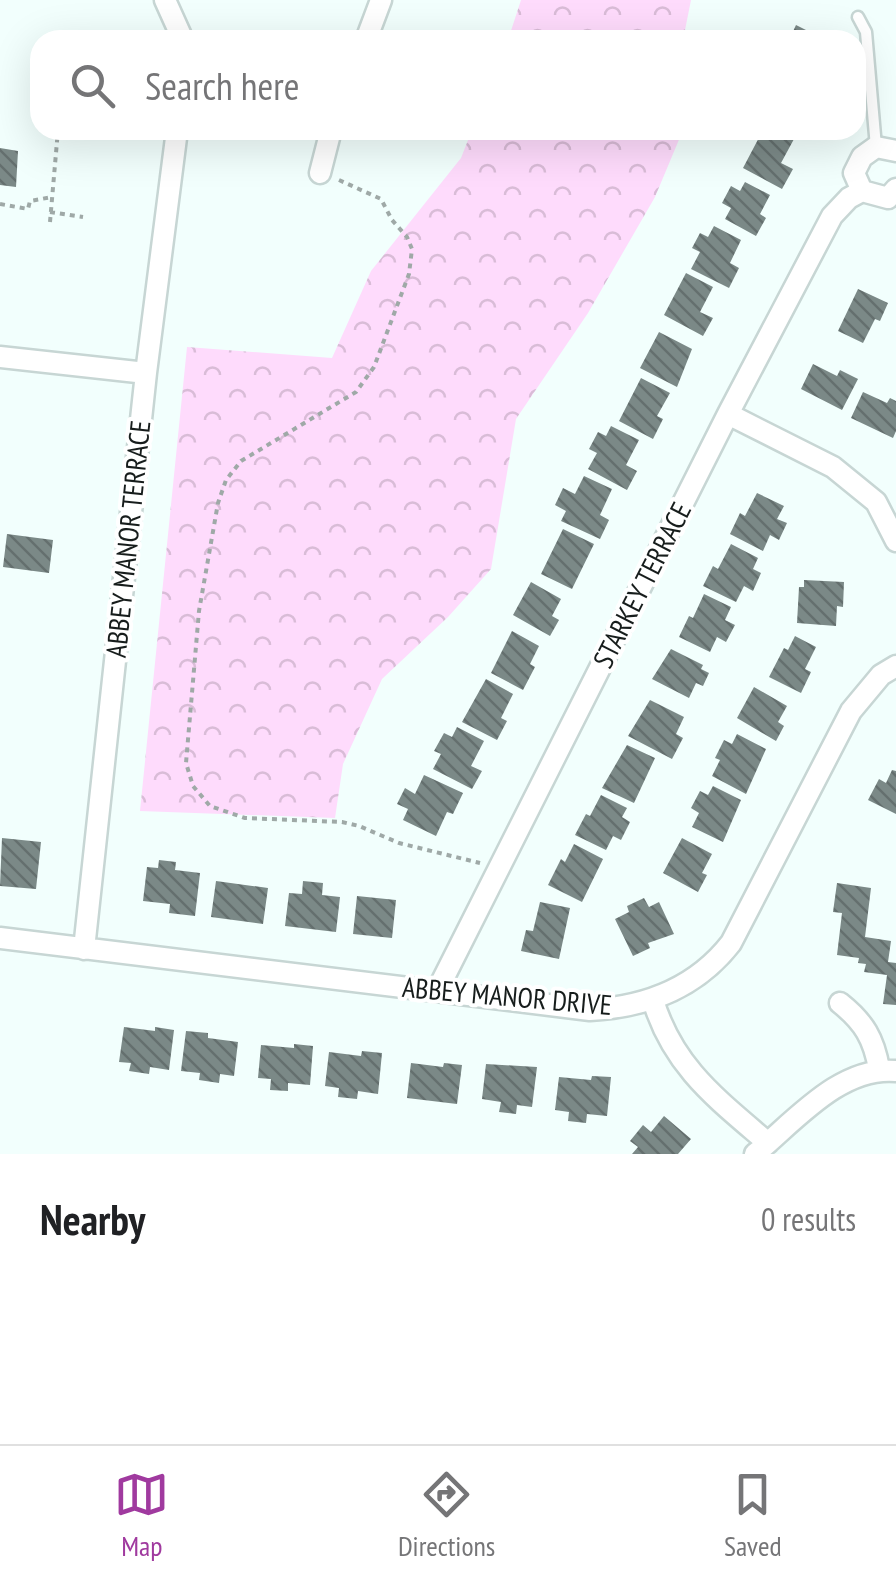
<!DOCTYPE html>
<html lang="en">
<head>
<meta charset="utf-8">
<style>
  :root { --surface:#fff; --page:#f6f6f6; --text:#202124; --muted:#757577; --line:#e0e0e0; --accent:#a03a9f }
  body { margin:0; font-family:"PT Sans Narrow",sans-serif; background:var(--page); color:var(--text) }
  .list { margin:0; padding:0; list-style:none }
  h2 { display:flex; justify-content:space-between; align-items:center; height:130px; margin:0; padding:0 40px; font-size:42px }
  h2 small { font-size:32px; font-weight:400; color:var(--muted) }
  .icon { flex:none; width:55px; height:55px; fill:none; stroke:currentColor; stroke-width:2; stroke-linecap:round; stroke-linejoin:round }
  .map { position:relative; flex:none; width:896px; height:1154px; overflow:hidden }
  .search { position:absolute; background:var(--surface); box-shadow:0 10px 40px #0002; left:30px; right:30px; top:30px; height:110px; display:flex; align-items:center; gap:25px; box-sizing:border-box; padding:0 35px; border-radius:30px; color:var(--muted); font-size:38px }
  .sheet { height:290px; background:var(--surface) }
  nav { display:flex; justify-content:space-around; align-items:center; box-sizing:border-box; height:140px; border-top:2px solid var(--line); background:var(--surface); font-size:28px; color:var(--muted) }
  nav a { display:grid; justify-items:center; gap:5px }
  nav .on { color:var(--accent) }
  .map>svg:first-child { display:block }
</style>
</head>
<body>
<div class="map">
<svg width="896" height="1154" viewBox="0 0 896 1154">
  <defs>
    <pattern id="forest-crowns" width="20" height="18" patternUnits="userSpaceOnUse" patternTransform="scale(2.5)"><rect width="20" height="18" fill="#fedbfc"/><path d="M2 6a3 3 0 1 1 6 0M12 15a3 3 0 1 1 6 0" fill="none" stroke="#d9bcd7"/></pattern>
    <pattern id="building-back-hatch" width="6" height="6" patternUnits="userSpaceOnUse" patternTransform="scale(2.5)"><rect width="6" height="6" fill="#7b8987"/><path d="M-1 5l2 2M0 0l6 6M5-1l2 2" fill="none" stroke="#646f6e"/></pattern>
  </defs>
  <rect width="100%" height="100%" fill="#f2fffd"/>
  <!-- forest -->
  <path fill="url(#forest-crowns)" d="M521 0H691L683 40H508Z
    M472 130H683L655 197 588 313 516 419 491 569 448 617 382 679 343 764 335 818 140 811 187 347 332 358 371 271 461 158Z"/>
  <!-- building -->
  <path fill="url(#building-back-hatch)" d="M796 25 826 40H771L775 31 790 38Z
    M763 130H776L794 139 781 163 793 169 782 189 743 168Z
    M0 148 18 151 16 187 0 185Z
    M745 182 770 195 760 214 766 218 756 236 725 219 731 208 722 203 731 186 740 191Z
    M714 226 741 240 730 263 739 268 729 288 691 269 700 252 692 248 700 233 708 237Z
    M686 273 713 287 700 312 713 318 703 336 664 315Z
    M858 289 888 303 880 321 875 319 863 343 838 331Z
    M659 332 692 349 677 387 640 368Z
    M813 364 837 376 840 370 858 379 842 410 801 389Z
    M641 378 670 393 657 416 663 419 653 439 619 421Z
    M863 392 887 403 890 398 896 401V431L893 438 851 418Z
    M611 426 639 440 626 465 637 471 627 490 588 469 597 453 589 449 598 432 606 436Z
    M584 476 612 489 600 515 609 520 600 539 561 521 566 511 555 505 563 488 575 494Z
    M757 493 784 506 777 519 787 523 779 540 770 535 763 551 730 534 740 513 745 516Z
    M563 529 594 544 572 589 541 574Z
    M7 534 53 540 49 573 3 567Z
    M731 544 758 558 753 569 761 573 753 591 744 586 736 602 703 586 713 566 718 569Z
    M804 580 844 582 843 607 837 606 836 626 797 623 799 587H804Z
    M531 582 561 599 552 616 559 620 550 636 513 615Z
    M704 594 731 607 725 620 735 625 726 642 717 637 710 652 679 637 689 616 693 618Z
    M512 631 539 646 530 664 535 667 523 690 491 673Z
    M795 636 816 647 805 669 811 672 801 693 769 677 784 648 788 650Z
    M671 649 703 665 701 669 709 673 703 686 696 683 689 698 652 679Z
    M486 679 513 694 501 718 507 721 497 740 462 722Z
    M754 687 787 706 778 722 784 726 776 741 737 718Z
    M650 700 684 717 676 734 683 738 672 759 628 736Z
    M457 727 484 741 471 766 482 771 472 789 433 769 441 754 434 751 444 733 452 737Z
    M737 734 766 749 746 794 712 776 720 760 715 758 724 740 732 744Z
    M627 745 655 758 634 803 602 788Z
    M892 770 896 771V814L868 800 879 779 886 783Z
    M424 775 463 793 453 814 447 812 436 836 403 820 408 809 397 804 405 788 415 794Z
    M713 786 741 800 723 842 692 827 699 813 691 808 700 791 708 795Z
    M601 795 627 808 622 817 630 822 621 840 613 836 606 850 575 835 586 814 590 816Z
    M2 838 41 842 36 889 0 886Z
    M682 838 712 854 702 873 707 875 698 892 663 873Z
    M574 844 603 859 582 902 548 885 561 859 565 862Z
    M159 860 176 862 175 870 200 873 195 916 169 913 170 904 143 901 147 867 158 868Z
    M216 881 268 888 263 924 211 917Z
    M303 881 323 883 322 895 340 897 336 932 285 926 289 893 302 894Z
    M837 883 871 888 865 937 891 941 888 962 896 963V1005L883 1004 887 975 864 972 866 964 858 963 859 958 837 955 842 913 833 912Z
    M357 896 396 900 392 938 353 934Z
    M644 898 649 907 659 902 674 934 648 943 650 948 633 956 615 919 629 912 627 906Z
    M540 902 570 908 559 959 521 951 526 930 533 931Z
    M124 1027 155 1031V1027L174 1030 169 1070 150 1067 149 1074 129 1071 131 1063 119 1062Z
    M186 1031 208 1033V1038L238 1042 234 1076 220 1074 219 1083 199 1080 200 1073 181 1071Z
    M294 1044 313 1046 310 1085 288 1083V1091L270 1090 271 1079 258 1078 261 1045 294 1048Z
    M362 1051 382 1053 378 1094 358 1091 357 1099 338 1097 339 1088 325 1086 329 1052 361 1056Z
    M411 1063 443 1067 444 1063 462 1065 457 1104 407 1098Z
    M486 1064 537 1067 532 1107 517 1105 516 1114 499 1112 501 1102 482 1099Z
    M592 1076 611 1077 607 1116 587 1114 586 1123 568 1121 569 1112 555 1110 559 1077 591 1080Z
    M664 1116 691 1139 678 1154H632L638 1147 630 1141 643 1125 651 1132Z"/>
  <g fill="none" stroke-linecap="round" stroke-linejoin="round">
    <!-- lane casing -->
    <g stroke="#c7d6d4" stroke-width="15">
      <path id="lane" d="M858 17 866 32 876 147"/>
    </g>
    <!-- street casing -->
    <g stroke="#c7d6d4" stroke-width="25">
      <path id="street" d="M165 0 183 40
        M366 40 381 0
        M320 173 331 130
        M862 191 854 173 862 157 876 147 896 151
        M0 357 146 373
        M728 414 833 467 876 502 896 541
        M0 938 590 1010C646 1007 696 988 731 943L851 711 881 675 896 666
        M84 949 146 373 177 130
        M437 991 728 414 832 216 849 198 862 191 888 198 896 189
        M653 1000C673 1067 717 1099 768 1143
        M840 1003C864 1022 874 1039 879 1069
        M755 1154C795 1121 840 1066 896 1071"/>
    </g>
    <!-- path -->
    <path stroke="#9fa9a7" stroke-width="4" stroke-dasharray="5 5" stroke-linecap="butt" d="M339 180 381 199 392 220 407 237 412 249 409 274 374 367 356 392 241 461 226 480 218 503 199 611 186 763 193 786 210 806 245 818 342 822 359 826 399 843 480 863
      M0 204 28 209 30 201 52 197
      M50 212 83 217
      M50 222 58 130"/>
    <!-- lane -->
    <use href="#lane" stroke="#fff" stroke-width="10"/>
    <!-- street -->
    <use href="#street" stroke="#fff" stroke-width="20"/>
  </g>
  <g text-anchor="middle" stroke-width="8" stroke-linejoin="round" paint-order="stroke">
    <!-- street labels -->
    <g font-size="28" fill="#171d1c" stroke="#fff">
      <text transform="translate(128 539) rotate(-84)" y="10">ABBEY MANOR TERRACE</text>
      <text transform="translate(642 585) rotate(-63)" y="10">STARKEY TERRACE</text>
      <text transform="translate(507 996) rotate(5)" y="10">ABBEY MANOR DRIVE</text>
    </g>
  </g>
</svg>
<div class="search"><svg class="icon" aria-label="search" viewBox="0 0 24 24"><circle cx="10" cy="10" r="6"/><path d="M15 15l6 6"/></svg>Search here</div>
</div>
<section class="sheet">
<h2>Nearby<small>0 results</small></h2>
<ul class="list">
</ul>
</section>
<nav>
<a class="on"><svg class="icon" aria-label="map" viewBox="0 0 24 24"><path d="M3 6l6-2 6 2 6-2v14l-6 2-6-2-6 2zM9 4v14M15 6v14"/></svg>Map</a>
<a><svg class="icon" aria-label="directions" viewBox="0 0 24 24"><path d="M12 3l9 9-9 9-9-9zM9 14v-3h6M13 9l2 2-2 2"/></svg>Directions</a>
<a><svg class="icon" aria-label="saved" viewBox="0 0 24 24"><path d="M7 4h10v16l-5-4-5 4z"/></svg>Saved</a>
</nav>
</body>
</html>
